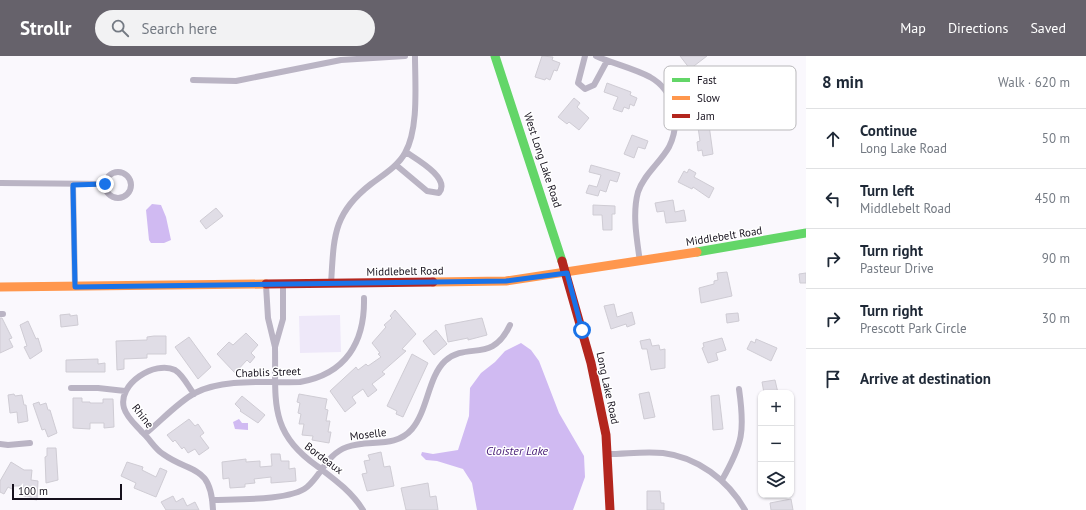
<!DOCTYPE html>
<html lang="en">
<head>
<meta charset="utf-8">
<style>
  :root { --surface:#fff; --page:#f2f2f3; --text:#1f2937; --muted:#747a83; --line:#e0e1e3; --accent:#66626b }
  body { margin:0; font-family:"PT Sans",sans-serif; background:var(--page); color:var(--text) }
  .controls { position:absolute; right:12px; bottom:12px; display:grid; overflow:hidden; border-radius:8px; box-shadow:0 1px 3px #0004 }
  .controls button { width:36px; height:36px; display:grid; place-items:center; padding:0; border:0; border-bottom:1px solid var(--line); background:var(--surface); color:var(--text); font:20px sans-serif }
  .scale { position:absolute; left:12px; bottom:10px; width:110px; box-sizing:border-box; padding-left:4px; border:2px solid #16111d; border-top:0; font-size:11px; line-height:14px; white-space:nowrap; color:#16111d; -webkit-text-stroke:3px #fff; paint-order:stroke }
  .stop { position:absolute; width:12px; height:12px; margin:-9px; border:3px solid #1a73e8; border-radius:50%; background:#fff }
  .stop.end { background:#1a73e8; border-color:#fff; box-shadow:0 1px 4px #0008 }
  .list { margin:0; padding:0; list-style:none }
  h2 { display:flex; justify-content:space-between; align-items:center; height:52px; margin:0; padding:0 16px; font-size:17px }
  h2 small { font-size:13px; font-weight:400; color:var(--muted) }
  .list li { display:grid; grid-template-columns:26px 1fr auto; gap:12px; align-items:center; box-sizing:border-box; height:60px; padding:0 16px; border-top:1px solid var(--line) }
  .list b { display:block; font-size:15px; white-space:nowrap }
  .list p { margin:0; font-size:13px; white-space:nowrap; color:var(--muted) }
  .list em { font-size:13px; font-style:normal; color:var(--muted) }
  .icon { flex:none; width:22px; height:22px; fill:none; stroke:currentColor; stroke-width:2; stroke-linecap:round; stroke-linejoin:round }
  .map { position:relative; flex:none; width:806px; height:454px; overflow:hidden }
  header { display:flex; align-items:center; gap:24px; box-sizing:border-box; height:56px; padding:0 20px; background:var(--accent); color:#fff }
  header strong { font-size:19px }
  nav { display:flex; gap:22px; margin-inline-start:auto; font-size:14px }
  .search { width:280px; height:36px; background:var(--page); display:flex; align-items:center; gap:10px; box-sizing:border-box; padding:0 14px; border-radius:22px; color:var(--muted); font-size:15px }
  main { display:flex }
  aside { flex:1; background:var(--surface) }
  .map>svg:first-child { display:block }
</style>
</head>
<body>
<header>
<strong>Strollr</strong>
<div class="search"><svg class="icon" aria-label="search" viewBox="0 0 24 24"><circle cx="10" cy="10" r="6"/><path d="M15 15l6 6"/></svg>Search here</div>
<nav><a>Map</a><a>Directions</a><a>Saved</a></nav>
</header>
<main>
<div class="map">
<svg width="806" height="454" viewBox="0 0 806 454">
  <rect width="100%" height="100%" fill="#faf8fd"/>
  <!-- green -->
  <path fill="#eee8f9" d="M340 259 341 296 300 297 299 260Z"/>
  <!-- water -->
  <path fill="#d0baf2" d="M152 148 161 149 166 161 171 184 164 187H151L149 184 146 154Z
    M521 287 531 294 539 305 559 357 584 400 585 421 573 454H477L472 427 463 413 437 405 426 404 421 399 422 396 433 398 458 394 469 360 470 332 481 317 495 306 505 295Z
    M239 363 242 367H248V374L235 373 233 366Z"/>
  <!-- building -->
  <path fill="#e0dde6" stroke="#cfccd4" d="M542 0 553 1 552 4 560 7 557 15 554 14 550 24 546 22 545 24 535 21Z
    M680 0H707L690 13Z
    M607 27 631 36 630 39 637 42 634 50 630 48 629 53 624 51 622 56 613 53 618 41 604 36Z
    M574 42 580 47 577 51 589 62 579 74 569 66 567 68 558 61Z
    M709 69 713 98 703 100 702 94 698 95 697 86 700 85 698 71Z
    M632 79 648 85 645 93 638 91 634 102 624 98Z
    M591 109 620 117 617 126 610 124 606 136 600 134 598 140 586 137 589 129 597 131 601 119 589 116Z
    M689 113 696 117 694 121 714 132 709 142 693 131 692 133 678 126 684 115 687 117Z
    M673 144 675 156 684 154 686 165 666 167 664 155 657 156 655 147Z
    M593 149 615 150V158H612V174H603L602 159H593Z
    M216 152 223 160 206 173 200 165Z
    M727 216 732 240 701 247 699 232 714 228V225L718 224 717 217Z
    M806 217V227H800L799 218Z
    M614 248 617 261 632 256 635 268 627 271 626 268 611 273 604 250Z
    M395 254 416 278 402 293 406 295 382 316 385 318 372 328 377 334 368 341 363 333 352 341 356 347 345 356 330 335 356 311 358 314 366 308 368 310 381 301 378 298 380 297 372 287 386 271 384 269 392 262 390 260Z
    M738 257 739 265 727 267 726 258Z
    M70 258V260L77 259 78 269 61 271 60 259Z
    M0 262H2L12 282 9 283 13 291 0 297Z
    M482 262 487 279 468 284V282L448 286 445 269Z
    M28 265 36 283 38 282 42 295 30 303 24 291 27 290 20 269Z
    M436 274 447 288 434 299 423 285Z
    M246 277 258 289 251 297 255 301 250 307 247 304 235 317 217 298 229 286 233 289Z
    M154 280H166V298H147V302L124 303V313L117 314 116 285 147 284V281Z
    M189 281 211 311 198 323 175 291Z
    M722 282 726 294 716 297 718 304 708 307 702 292 704 291 703 287Z
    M650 283 652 290 659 289 660 294 665 293V312L651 314 647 293H642L640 285Z
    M756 283 777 292 771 305 747 293 751 285 755 287Z
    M412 298 428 307 403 361 396 358 397 355 387 350Z
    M98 303V308L105 307V316H66V304Z
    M775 324 778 337H764L762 326Z
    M649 336 655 361 644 363 639 338Z
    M14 338 15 340 22 339 24 349H26L28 365 18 367 17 356 10 357 8 339Z
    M299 338 327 343 325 353 328 354 326 365H330L328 376H331L329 387 312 384 313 380 302 379 304 368H299L301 358 298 357 300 347 297 346Z
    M719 339 723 373 713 374 711 340Z
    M242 340 265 359 258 367 240 355 241 354 235 348Z
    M73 342H82V346H90V347H103V343H113L114 371 104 372V367H90V373L73 372Z
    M39 346 40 349 46 347 48 354H50L57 377 48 381 45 373 42 374 33 348Z
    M189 363 195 370 198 368 204 377 200 380 209 392 199 399 195 393 188 397 184 391 182 393 175 384 173 386 167 379Z
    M47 392H56L58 424 46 427 45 401 47 400Z
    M381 396 384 411 390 410 394 430 367 435 362 418 367 417 364 405 370 404 368 399Z
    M271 398H280L281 405H289V413L295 412 296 425 271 427V421L254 423 255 427 245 428V431L230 432 229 422 223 423 222 406 246 403V406L260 405V411L272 410Z
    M11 406 24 414H32L31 424 38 425 37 444 31 443V441L23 440 24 430H14L12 433 8 431 4 438 0 436V425Z
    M127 406 143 411 142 414 156 421 160 412 167 415 156 441 134 432 136 427 121 420Z
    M428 427 430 441 436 440 438 454H406L401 432Z
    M647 435H660L661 447H664V454H647Z
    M173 440 176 446 183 442 187 450 195 446 199 454H166L161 446Z
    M791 443 793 454H771L770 447Z"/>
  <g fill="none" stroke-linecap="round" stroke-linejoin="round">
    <!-- street -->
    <path stroke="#bab4c4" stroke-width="6" d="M585 0 578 27 585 33 594 29 607 5
      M596 0C614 8 633 12 650 21 675 35 681 67 669 91 660 107 644 118 638 136 632 158 637 184 640 206
      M193 24 236 25 341 4 405 0
      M396 109 427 135 439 137C451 122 416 103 406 96
      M105 129a13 13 0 1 1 26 0a13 13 0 1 1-26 0Z
      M0 127 105 128
      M73 129 75 231
      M331 228C334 182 332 158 371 128 383 119 398 110 405 97 419 72 415 28 415 0
      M266 229 268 262 275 291 283 263V229
      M0 258H3
      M275 291C276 344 268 376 317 410 334 423 351 435 363 454
      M71 332H98L125 335
      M194 338C188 330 183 319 175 314 155 304 117 328 124 352 127 362 136 369 142 376 150 383 154 392 163 398 191 418 211 408 213 454
      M145 378C160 366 178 346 195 337 224 322 268 327 300 326 346 318 365 286 364 242
      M0 388 8 389 30 387
      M607 398C626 398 644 395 663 397 697 401 728 424 745 454
      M722 424C743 387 745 375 739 333
      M212 444C235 443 290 445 307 431 322 418 327 398 347 391 369 383 395 393 412 373 428 354 428 321 445 305 468 285 492 308 510 269"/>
    <!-- fast -->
    <path stroke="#63d668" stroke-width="9" d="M495 0 562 205
      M697 196 806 177"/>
    <!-- slow -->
    <path stroke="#ff974d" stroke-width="9" d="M433 226 506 225 697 196
      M0 231 266 228"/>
    <!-- jam -->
    <path stroke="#b3261e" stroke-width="9" d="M562 205 591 307 606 379 610 454
      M266 228 433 226"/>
  </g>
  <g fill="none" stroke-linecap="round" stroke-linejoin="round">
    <!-- route -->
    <path stroke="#1a73e8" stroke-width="5" d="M105 128 73 129 75 231 506 225 567 217 582 274"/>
  </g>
  <g text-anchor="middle" stroke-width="3" stroke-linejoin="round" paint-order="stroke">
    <!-- street labels -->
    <g font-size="11" fill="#16111d" stroke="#fff">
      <text transform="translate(543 104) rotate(72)" y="4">West Long Lake Road</text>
      <text transform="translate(724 180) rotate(-9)" y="4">Middlebelt Road</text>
      <text transform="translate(405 215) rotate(-1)" y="4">Middlebelt Road</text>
      <text transform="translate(268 316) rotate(-2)" y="4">Chablis Street</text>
      <text transform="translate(608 332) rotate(78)" y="4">Long Lake Road</text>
      <text transform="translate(143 360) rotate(52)" y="4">Rhine</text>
      <text transform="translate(368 378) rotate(-7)" y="4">Moselle</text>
      <text transform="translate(324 402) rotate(37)" y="4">Bordeaux</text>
    </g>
    <!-- water labels -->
    <g font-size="12" font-style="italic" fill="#4b2179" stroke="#fff">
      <text x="517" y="399">Cloister Lake</text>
    </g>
  </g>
  <!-- legend -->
  <rect x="664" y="10" width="132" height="64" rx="6" fill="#fff" stroke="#b9b8bb" stroke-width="1"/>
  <rect x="672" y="22" width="18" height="4" fill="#63d668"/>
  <rect x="672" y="40" width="18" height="4" fill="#ff974d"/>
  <rect x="672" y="58" width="18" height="4" fill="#b3261e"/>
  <g font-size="11" fill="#16111d">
    <text x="697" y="28">Fast</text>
    <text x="697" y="46">Slow</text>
    <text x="697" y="64">Jam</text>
  </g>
</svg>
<div class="controls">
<button>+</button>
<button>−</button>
<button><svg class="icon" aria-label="layers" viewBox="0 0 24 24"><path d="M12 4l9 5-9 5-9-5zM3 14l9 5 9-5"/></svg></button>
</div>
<div class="scale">100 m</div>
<div class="stop" style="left:582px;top:274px"></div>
<div class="stop end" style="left:105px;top:128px"></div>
</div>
<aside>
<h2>8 min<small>Walk · 620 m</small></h2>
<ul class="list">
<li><svg class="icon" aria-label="ahead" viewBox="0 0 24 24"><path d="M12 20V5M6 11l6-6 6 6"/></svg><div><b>Continue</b><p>Long Lake Road</p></div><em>50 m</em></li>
<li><svg class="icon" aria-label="left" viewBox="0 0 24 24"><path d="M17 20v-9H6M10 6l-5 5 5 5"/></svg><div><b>Turn left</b><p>Middlebelt Road</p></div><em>450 m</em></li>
<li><svg class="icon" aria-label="right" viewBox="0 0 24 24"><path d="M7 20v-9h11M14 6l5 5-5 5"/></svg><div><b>Turn right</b><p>Pasteur Drive</p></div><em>90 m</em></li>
<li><svg class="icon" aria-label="right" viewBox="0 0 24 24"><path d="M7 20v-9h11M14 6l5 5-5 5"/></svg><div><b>Turn right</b><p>Prescott Park Circle</p></div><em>30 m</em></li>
<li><svg class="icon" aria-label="arrive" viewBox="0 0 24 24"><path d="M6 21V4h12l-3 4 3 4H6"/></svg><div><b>Arrive at destination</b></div></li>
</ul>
</aside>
</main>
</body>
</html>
